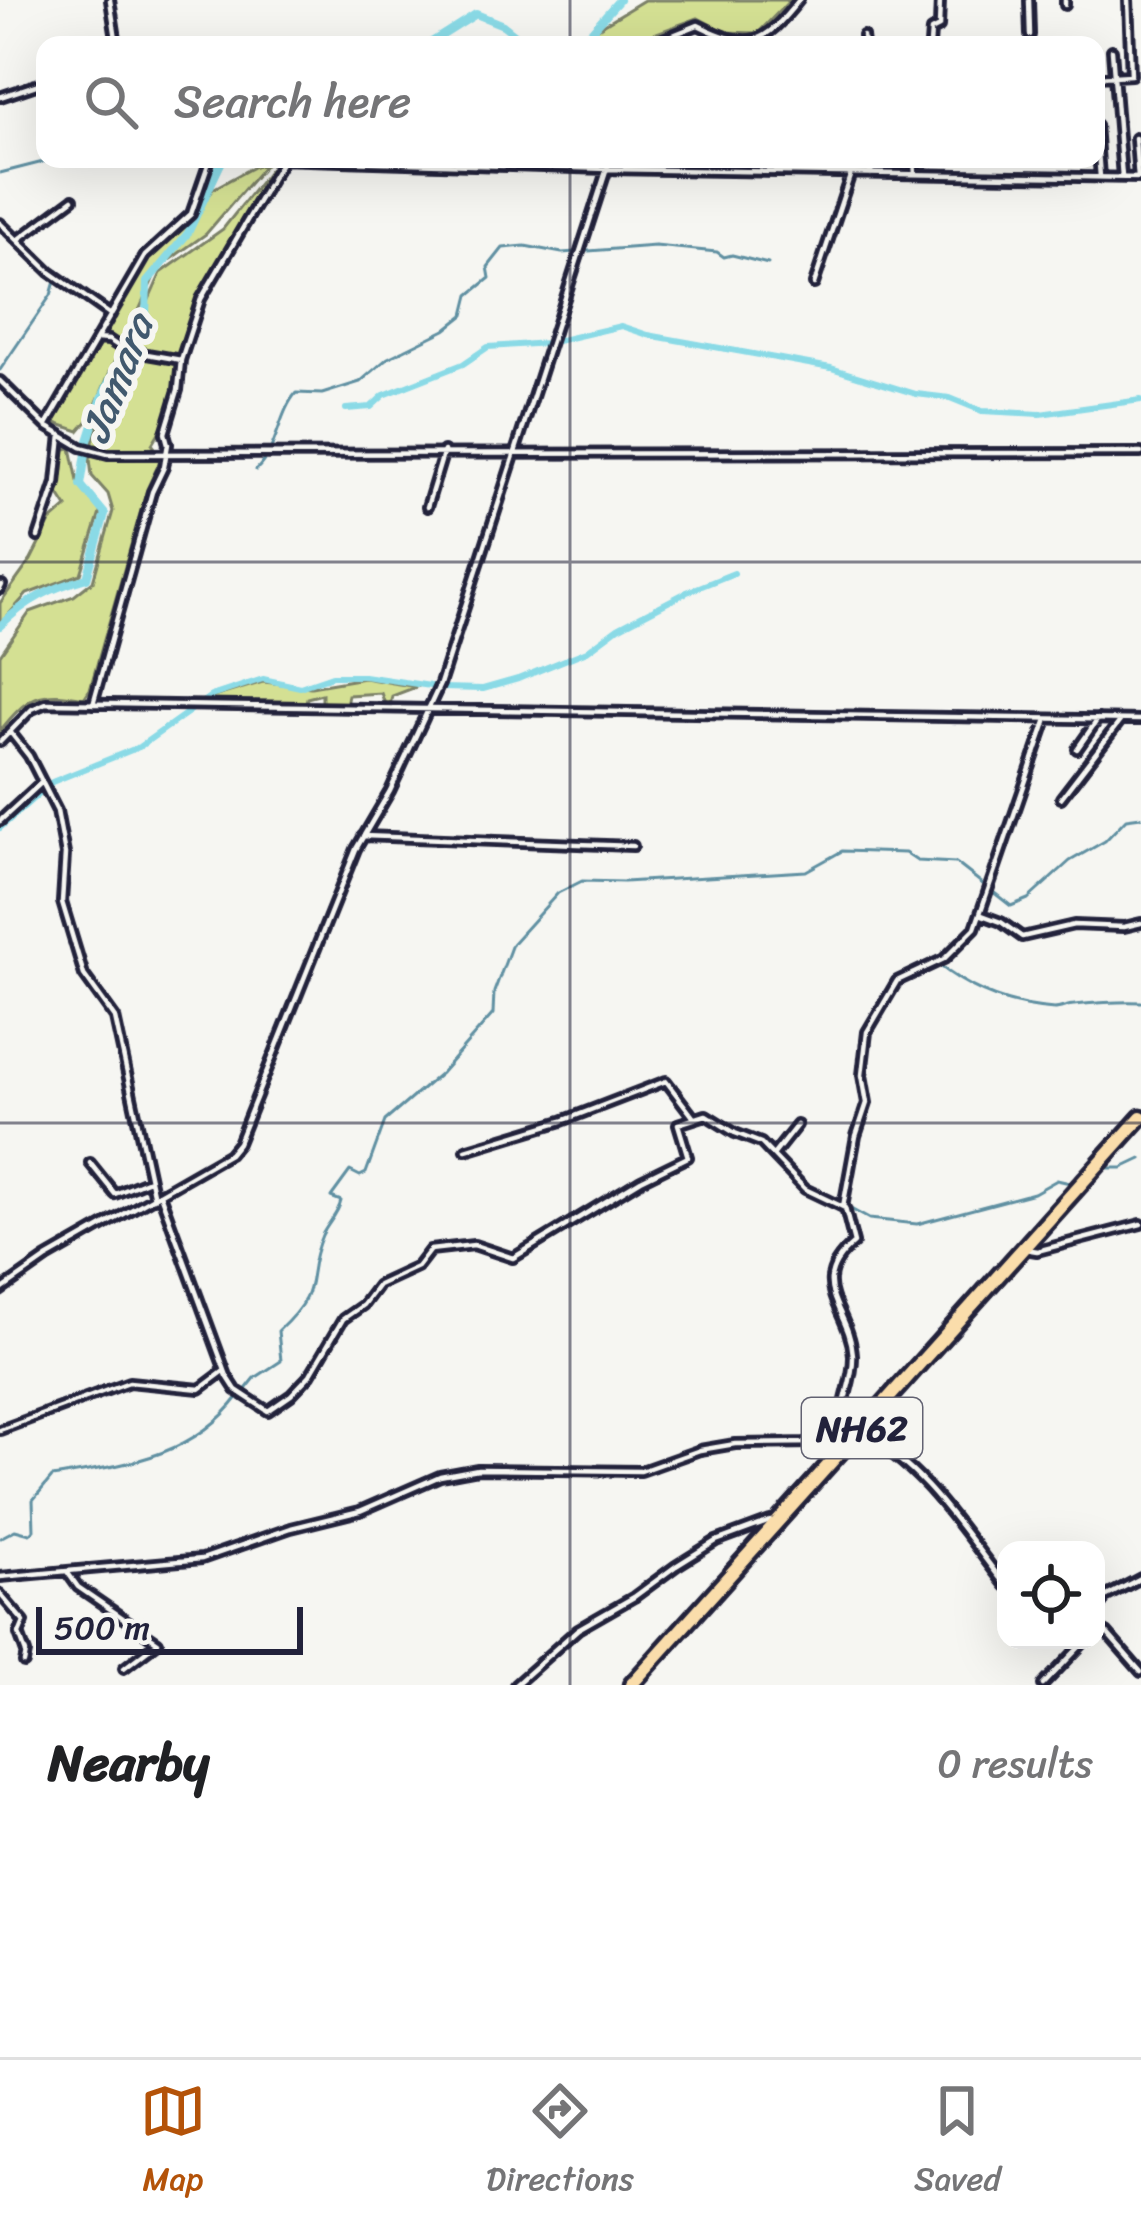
<!DOCTYPE html>
<html lang="en">
<head>
<meta charset="utf-8">
<style>
  :root { --surface:#fff; --page:#f2f2f2; --text:#202124; --muted:#757577; --line:#e0e0e0; --accent:#b45309 }
  body { margin:0; font-family:Sriracha,sans-serif; background:var(--page); color:var(--text) }
  .controls { position:absolute; right:36px; bottom:36px; display:grid; overflow:hidden; border-radius:24px; box-shadow:0 12px 48px #0002 }
  .controls button { width:108px; height:108px; display:grid; place-items:center; padding:0; border:0; border-bottom:3px solid var(--line); background:var(--surface); color:var(--text); font:60px sans-serif }
  .scale { position:absolute; left:36px; bottom:30px; width:267px; box-sizing:border-box; padding-left:12px; border:6px solid #22223b; border-top:0; font-size:33px; line-height:42px; white-space:nowrap; color:#22223b; -webkit-text-stroke:9px #f6f6f2; paint-order:stroke }
  .list { margin:0; padding:0; list-style:none }
  h2 { display:flex; justify-content:space-between; align-items:center; height:156px; margin:0; padding:0 48px; font-size:51px }
  h2 small { font-size:39px; font-weight:400; color:var(--muted) }
  .icon { flex:none; width:66px; height:66px; fill:none; stroke:currentColor; stroke-width:2; stroke-linecap:round; stroke-linejoin:round }
  .map { position:relative; flex:none; width:1141px; height:1685px; overflow:hidden }
  .search { position:absolute; background:var(--surface); box-shadow:0 12px 48px #0002; left:36px; right:36px; top:36px; height:132px; display:flex; align-items:center; gap:30px; box-sizing:border-box; padding:0 42px; border-radius:24px; color:var(--muted); font-size:45px }
  .sheet { height:372px; background:var(--surface) }
  nav { display:flex; justify-content:space-around; align-items:center; box-sizing:border-box; height:168px; border-top:3px solid var(--line); background:var(--surface); font-size:33px; color:var(--muted) }
  nav a { display:grid; justify-items:center; gap:6px }
  nav .on { color:var(--accent) }
  .map>svg:first-child { display:block }
</style>
</head>
<body>
<div class="map">
<svg width="1141" height="1685" viewBox="0 0 1141 1685">
  <rect width="100%" height="100%" fill="#f6f6f2"/>
  <filter id="ink" filterUnits="userSpaceOnUse"><feTurbulence type="fractalNoise" baseFrequency=".00833" numOctaves="2"/><feDisplacementMap in="SourceGraphic" scale="24" xChannelSelector="R" yChannelSelector="G"/><feConvolveMatrix kernelMatrix="1 2 1 2 8 2 1 2 1" color-interpolation-filters="sRGB"/></filter>
  <g filter="url(#ink)">
    <!-- green -->
    <path fill="#d4e093" stroke="#7b8167" stroke-width="3" d="M644 0H790L758 33 725 32 698 18 624 45H570Z
      M265 165 206 234 158 268 124 344 102 334 151 256 189 220 213 189 255 166Z
      M272 167 202 289 179 358 128 347 161 273 223 229Z
      M98 342 116 348 118 353 90 418 79 431 52 422Z
      M128 355 177 362C175 393 169 418 152 444L162 457 147 489 90 689 84 698C40 688 27 697 0 731V655L30 612 74 596 93 581 113 511 108 494 92 476 90 459 94 437Z
      M71 448 78 481 101 510 81 574 27 594 0 624V603L31 560 50 522 67 507 58 493 65 449Z
      M364 678 416 687 392 696 390 705 385 704 381 693 348 695 346 705 322 703V694L307 698 305 705 193 703 263 682 311 687Z"/>
    <g fill="none" stroke-linecap="round" stroke-linejoin="round">
      <!-- stream -->
      <path stroke="#6090a2" stroke-width="3" d="M0 173 55 159
        M0 370 51 295 58 271
        M256 470C278 449 278 414 296 393L322 394 360 382 388 358 445 330 464 315 469 295 490 278 488 267 503 248 525 246 562 253 655 246 717 252 724 257 732 255 768 264
        M918 974 939 965C974 993 1011 1006 1054 1009 1061 1009 1067 1005 1074 1005 1095 1003 1119 1001 1141 1002
        M1104 1168H1122L1141 1159
        M849 1208 869 1219 917 1224 1034 1193 1057 1180 1070 1183 1088 1166
        M243 1393 255 1378 281 1361 278 1331C325 1287 302 1282 322 1235 328 1223 338 1214 341 1201L331 1197 350 1171 360 1176 366 1173 385 1121 441 1073 493 1014 494 992 512 944 558 893 582 881 624 882 806 871 842 851 905 853 917 861 956 863 1011 906 1028 899 1070 861 1105 841 1126 819 1141 817
        M0 1538 15 1530 30 1534 34 1530 33 1500 52 1477C122 1465 193 1458 239 1396"/>
      <!-- canal -->
      <path stroke="#8adae6" stroke-width="6" d="M346 409 371 407 384 395 463 364 488 347 548 343 621 326 648 335 831 368 916 394 950 398 982 411 1040 414 1141 400
        M441 688 483 689 518 679 587 651 618 628 687 592 734 573
        M0 828 52 782 139 747 211 696 263 679 300 687 332 676H364L437 687"/>
      <!-- river -->
      <path stroke="#8adae6" stroke-width="8" d="M427 45 476 14 503 25 528 45
        M574 45 589 34 619 0
        M0 626C27 599 51 588 87 578L105 514 81 485 88 441 102 397 124 350 146 318 147 282 188 233 223 159"/>
      <!-- street casing -->
      <g stroke="#22223b" stroke-width="14">
        <path id="street" d="M110 0 117 45
          M1029 0 1030 35
          M1065 0V5
          M863 36 864 45
          M648 45 698 25C751 51 763 45 799 0
          M930 45 931 31 939 27 940 0
          M1112 50 1122 177
          M1096 77 1131 75 1128 0
          M0 97 45 82
          M1096 125 1100 177
          M1135 138 1138 178
          M276 159 608 169 1141 178
          M870 159 871 174
          M914 159 915 174
          M0 223 50 272 111 315
          M18 240 73 199
          M814 284 850 176
          M97 339 109 340 124 350 181 360
          M0 381 46 426 145 256 191 214 210 159
          M46 426 81 447 108 454 1141 453
          M427 507 444 451
          M38 537 56 483 61 435
          M0 589 2 585
          M93 704 152 492 164 467 168 444 165 433 178 390 181 360 201 299 282 161
          M11 733 29 756 57 811 65 854 62 902 84 975 115 1018 154 1198
          M0 742 32 709 46 703 1141 720
          M1077 749 1098 719
          M1061 798 1121 720
          M0 821 42 782
          M363 836 633 846
          M982 915 1001 922 1022 937 1074 925 1124 927 1141 923
          M466 1150 562 1121 666 1081 694 1118
          M774 1154 797 1125
          M90 1163 115 1194 149 1180
          M160 1194 227 1376 236 1390 268 1411 291 1395 310 1375 343 1319 363 1305 378 1285 417 1267 430 1250 474 1245 513 1258 641 1180 688 1157 678 1124 706 1115 735 1133 761 1143 805 1189 845 1208 854 1243C804 1285 850 1308 853 1355 854 1381 840 1403 841 1429
          M843 1207 856 1136 867 1103 862 1075 867 1032 897 981 944 959 975 928 1047 719
          M1025 1249 1037 1251 1141 1224
          M0 1291 47 1258 229 1154 238 1143 356 849 390 791 440 684 610 159
          M0 1430 129 1382 200 1389 224 1371
          M862 1435C924 1466 964 1533 1006 1586
          M68 1573 78 1587 158 1642 124 1668
          M0 1577 202 1559 291 1528 360 1511 440 1476 478 1469 641 1471 700 1450 735 1444 819 1443 841 1429 851 1433
          M0 1594 24 1622 19 1634 26 1653 24 1663
          M1096 1614 1105 1597 1141 1578
          M1096 1628 1107 1633 1141 1672
          M515 1685 578 1629 634 1597 676 1566 716 1541 770 1521
          M1043 1685 1086 1640"/>
      </g>
      <!-- primary casing -->
      <g stroke="#22223b" stroke-width="21">
        <path id="primary" d="M631 1685 1141 1117"/>
      </g>
      <!-- street -->
      <use href="#street" stroke="#f6f6f2" stroke-width="4.5"/>
      <!-- primary -->
      <use href="#primary" stroke="#faddab" stroke-width="12"/>
    </g>
  </g>
  <!-- grid -->
  <path fill="none" stroke="#22223b" stroke-width="3" stroke-opacity="0.55" d="M570 0V45M570 159V1685M0 562H1141M0 1123H1141"/>
  <g text-anchor="middle" stroke-width="12" stroke-linejoin="round" paint-order="stroke">
    <!-- shield labels -->
    <rect fill="#f6f6f2" stroke="#626272" stroke-width="3" x="802" y="1398" width="120" height="60" rx="9"/>
    <g font-size="36" font-weight="bold" fill="#22223b">
      <text x="862" y="1441">NH62</text>
    </g>
    <!-- water labels -->
    <g font-size="42" font-style="italic" fill="#41596e" stroke="#f6f6f2">
      <text transform="translate(116 378) rotate(-69)" y="15">Jamara</text>
    </g>
  </g>
</svg>
<div class="controls">
<button><svg class="icon" aria-label="locate" viewBox="0 0 24 24"><circle cx="12" cy="12" r="6"/><path d="M12 2v4M12 18v4M2 12h4M18 12h4"/></svg></button>
</div>
<div class="scale">500 m</div>
<div class="search"><svg class="icon" aria-label="search" viewBox="0 0 24 24"><circle cx="10" cy="10" r="6"/><path d="M15 15l6 6"/></svg>Search here</div>
</div>
<section class="sheet">
<h2>Nearby<small>0 results</small></h2>
<ul class="list">
</ul>
</section>
<nav>
<a class="on"><svg class="icon" aria-label="map" viewBox="0 0 24 24"><path d="M3 6l6-2 6 2 6-2v14l-6 2-6-2-6 2zM9 4v14M15 6v14"/></svg>Map</a>
<a><svg class="icon" aria-label="directions" viewBox="0 0 24 24"><path d="M12 3l9 9-9 9-9-9zM9 14v-3h6M13 9l2 2-2 2"/></svg>Directions</a>
<a><svg class="icon" aria-label="saved" viewBox="0 0 24 24"><path d="M7 4h10v16l-5-4-5 4z"/></svg>Saved</a>
</nav>
</body>
</html>
